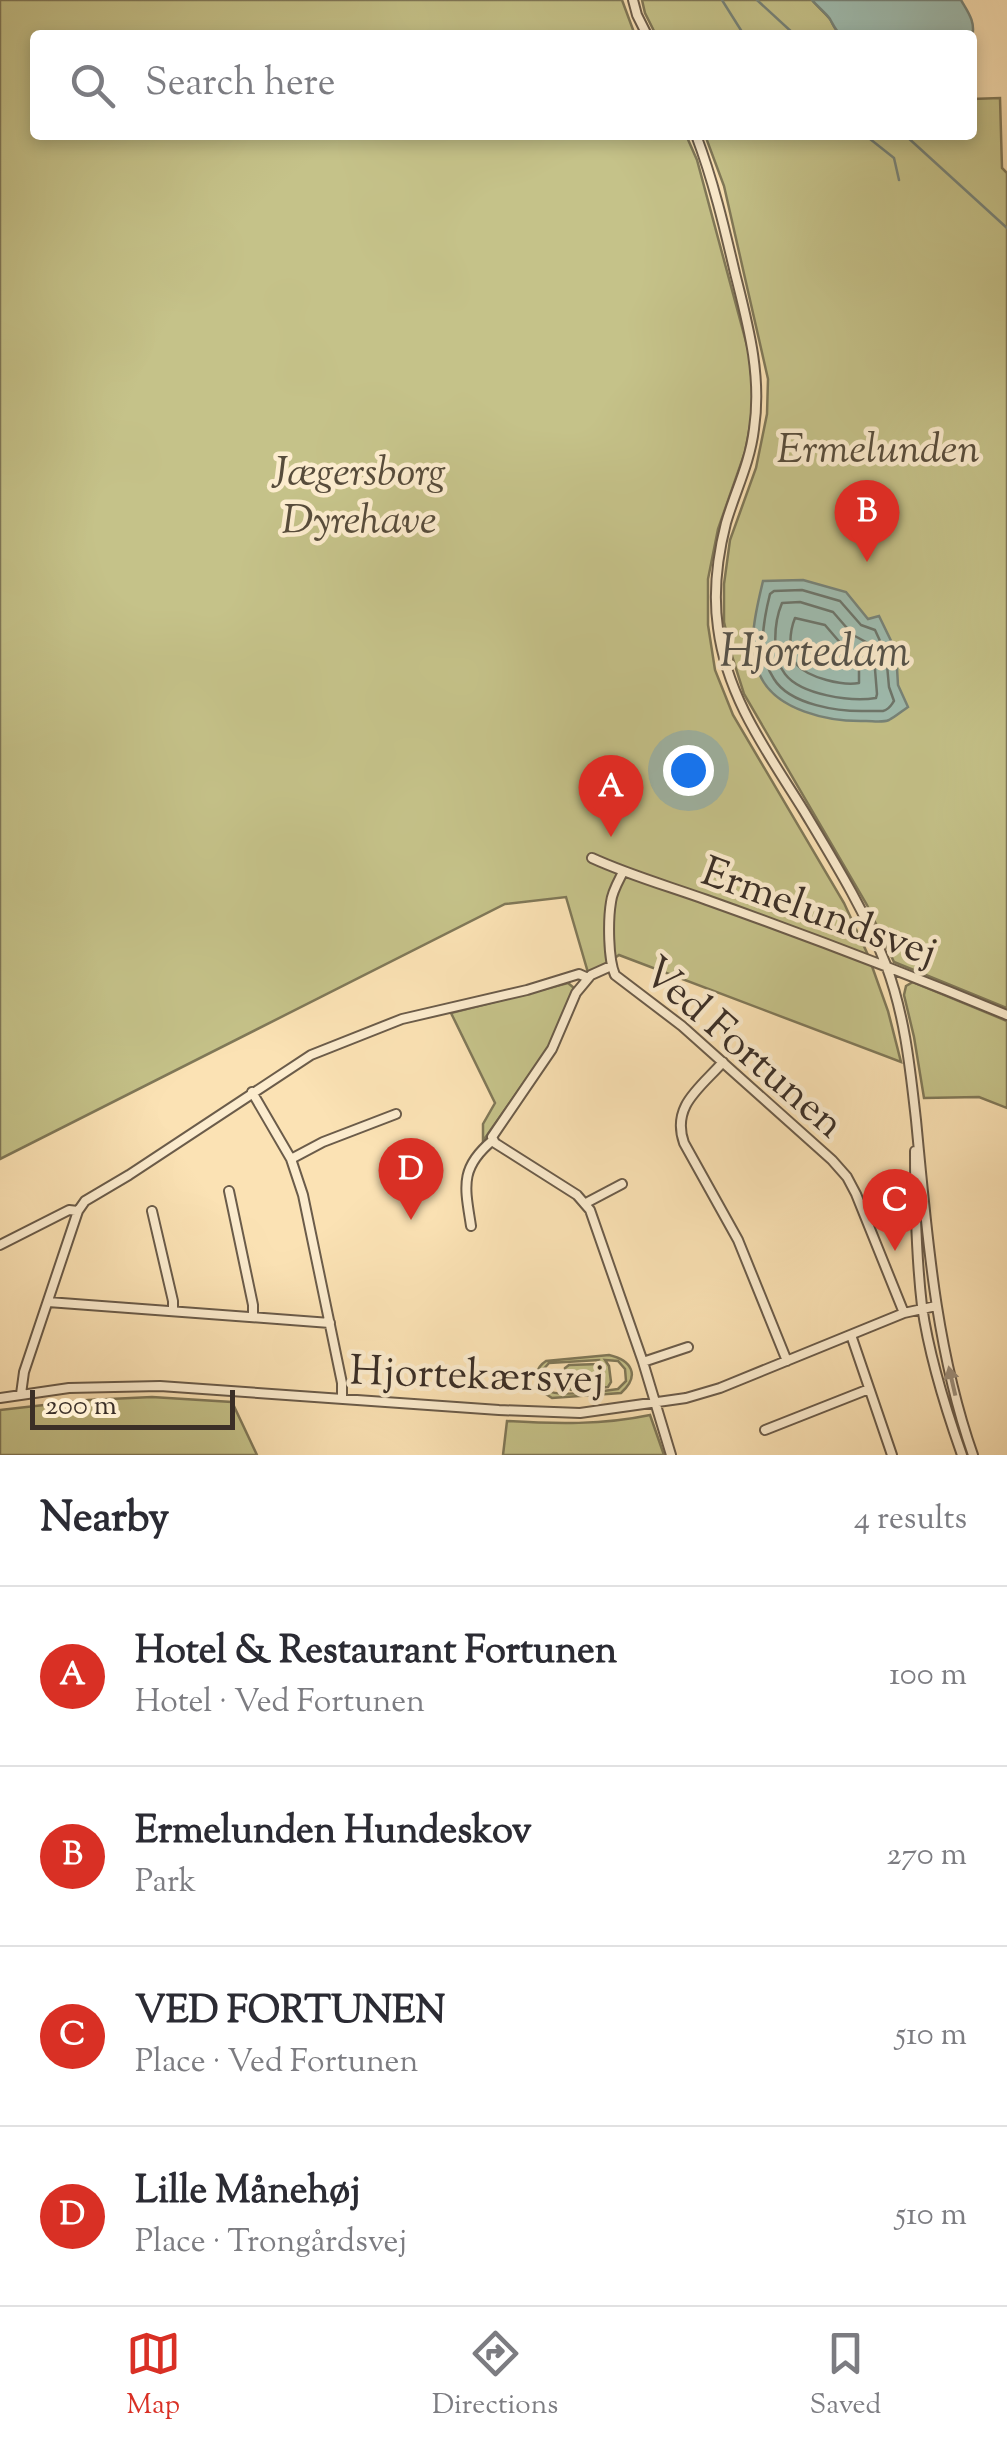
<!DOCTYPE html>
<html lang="en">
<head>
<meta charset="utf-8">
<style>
  :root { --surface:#fff; --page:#f2f2f3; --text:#2b2b33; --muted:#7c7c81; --line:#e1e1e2; --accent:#d93025 }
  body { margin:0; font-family:"Sorts Mill Goudy",serif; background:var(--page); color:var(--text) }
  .scale { position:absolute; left:30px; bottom:25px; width:205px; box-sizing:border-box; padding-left:10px; border:5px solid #3b2f27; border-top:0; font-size:28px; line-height:35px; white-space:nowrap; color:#3b2f27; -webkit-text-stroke:8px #fcecce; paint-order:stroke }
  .you { position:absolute; left:688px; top:770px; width:35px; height:35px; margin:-25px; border:8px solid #fff; border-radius:50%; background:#1a73e8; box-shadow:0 0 0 15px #1a73e833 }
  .badge { display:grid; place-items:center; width:65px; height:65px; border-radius:50%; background:var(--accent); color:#fff; font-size:32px; font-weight:700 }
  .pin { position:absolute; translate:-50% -82px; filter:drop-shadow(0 2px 5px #0008) }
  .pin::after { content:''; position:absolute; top:52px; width:35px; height:30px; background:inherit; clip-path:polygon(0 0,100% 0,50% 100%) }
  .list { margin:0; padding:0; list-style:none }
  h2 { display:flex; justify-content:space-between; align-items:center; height:130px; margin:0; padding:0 40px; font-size:42px }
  h2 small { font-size:32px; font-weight:400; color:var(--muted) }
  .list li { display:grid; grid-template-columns:65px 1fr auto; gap:30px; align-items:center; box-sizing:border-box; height:180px; padding:0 40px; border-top:2px solid var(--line) }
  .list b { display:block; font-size:38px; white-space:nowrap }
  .list p { margin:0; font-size:32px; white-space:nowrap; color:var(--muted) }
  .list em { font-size:32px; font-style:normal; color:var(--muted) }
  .icon { flex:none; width:55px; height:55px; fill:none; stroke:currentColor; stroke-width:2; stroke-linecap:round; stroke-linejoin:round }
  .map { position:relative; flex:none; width:1007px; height:1455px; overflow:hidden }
  .search { position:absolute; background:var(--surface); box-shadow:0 5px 15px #0003; left:30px; right:30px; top:30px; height:110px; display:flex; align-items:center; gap:25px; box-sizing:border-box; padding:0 35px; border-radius:10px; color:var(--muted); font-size:38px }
  .sheet { height:850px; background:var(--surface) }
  nav { display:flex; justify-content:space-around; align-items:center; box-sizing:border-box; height:140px; border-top:2px solid var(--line); background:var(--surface); font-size:28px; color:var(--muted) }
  nav a { display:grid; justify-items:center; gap:5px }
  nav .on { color:var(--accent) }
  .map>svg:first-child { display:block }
</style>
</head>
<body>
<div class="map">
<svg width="1007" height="1455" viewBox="0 0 1007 1455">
  <rect width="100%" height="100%" fill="#fbe2b4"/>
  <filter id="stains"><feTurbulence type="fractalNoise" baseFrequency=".002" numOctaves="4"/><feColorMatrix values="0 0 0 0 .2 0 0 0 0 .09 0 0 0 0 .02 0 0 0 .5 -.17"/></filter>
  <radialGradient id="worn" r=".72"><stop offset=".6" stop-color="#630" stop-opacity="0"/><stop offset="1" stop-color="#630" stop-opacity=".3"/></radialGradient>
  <!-- green -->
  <path fill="#c5c289" stroke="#807858" stroke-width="2.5" fill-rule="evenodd" d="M0 0H622L635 35H35V135H686L697 160 749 353 754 405 745 452 718 529 708 579V625L715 670 733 715 844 903 868 955 888 1011 901 1062 619 955 589 976 566 897 505 904 0 1159Z
    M642 0H812C818 7 825 13 830 19 834 26 835 30 841 35H656L645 13Z
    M1000 98 1002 168 1007 173V1008L894 962 867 905 744 694 732 656 724 622V584L730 540 756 468 767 414 768 379 724 186 705 135H972V99Z
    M913 982 1007 1021V1108L979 1097 924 1098 914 1037 904 995 906 986Z
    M568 983 574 988 555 1038 483 1141V1124L495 1103 451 1013Z
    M609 1355C631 1360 641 1375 621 1393L552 1398 538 1389C535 1378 535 1368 546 1361ZM605 1360 618 1361 625 1369 626 1381 618 1389C604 1391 552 1399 543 1388 537 1382 539 1379 541 1372L549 1363 599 1360V1364L569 1365 565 1368 566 1386 571 1390 608 1387 611 1382 609 1366Z
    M152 1397 232 1402 257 1455H0V1410L88 1400Z
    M650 1415 664 1455H503L507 1421C555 1424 603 1425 650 1415Z"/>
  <!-- water -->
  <path fill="#9fbdb1" stroke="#77847a" stroke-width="2.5" d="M812 0H961C968 12 976 22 972 37L905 35 902 33 897 35H841C835 30 834 26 830 19 826 13 818 7 812 0Z
    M803 580 846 592 868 619 879 616 896 651 898 685 908 707C902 711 895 717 889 720 882 723 873 721 866 721 830 722 774 711 759 673 747 643 756 611 763 581Z"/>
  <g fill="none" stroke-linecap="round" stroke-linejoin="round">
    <!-- shore -->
    <path stroke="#6d766c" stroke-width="2.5" d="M802 590 840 601 861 625 875 630 886 654 889 687 894 701C891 705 890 709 883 711 882 711 869 711 868 711 839 712 790 705 774 679 757 654 763 622 770 594L774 591Z
      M800 602 833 612 853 635 866 642 874 657 877 694 876 698C851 702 801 695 785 674 771 656 774 622 782 603Z
      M795 618 825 625 843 646 855 654 859 661V683C843 686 809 678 797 665 787 654 790 630 795 618Z"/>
    <!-- stream -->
    <path stroke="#77847a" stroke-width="2.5" d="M722 0 744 35
      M757 0 795 35
      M865 135 894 158 899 180
      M905 135 1007 228"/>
    <!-- minor casing -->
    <g stroke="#6b5c4a" stroke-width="12">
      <path id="minor" d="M633 0 637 15 647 35
        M696 135C713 180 724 226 735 273 748 325 762 375 754 429 750 463 735 492 726 523 717 558 713 593 718 628 727 698 768 753 804 811 834 861 865 911 886 965 905 1016 910 1067 916 1120 927 1233 935 1347 973 1455
        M592 858C629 875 668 886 707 900 808 936 908 974 1007 1015
        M623 872C618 882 612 892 611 902 608 920 608 959 615 975L682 1026 832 1160 847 1177 856 1194 904 1313
        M611 966 591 975 576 993 552 1049 492 1137 495 1143 577 1195 590 1210 643 1362 671 1455
        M723 1062C700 1088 671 1106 684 1143L738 1240 787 1361
        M252 1092 291 1159 303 1195 342 1383V1399
        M915 1151C915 1202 916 1255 922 1306 929 1356 945 1407 962 1455
        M291 1159 323 1142 396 1114
        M229 1191 253 1305V1317
        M586 1203 622 1184
        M152 1211 173 1301V1311
        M471 1226C465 1187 459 1168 493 1140
        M0 1245 69 1210 78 1211
        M48 1302 330 1323
        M851 1335 892 1455
        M643 1362 688 1347
        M21 1394 24 1372 78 1211 85 1201 129 1175 311 1055 402 1019 527 990 579 974 588 978
        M0 1398 69 1388 160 1386 499 1410 580 1413 686 1398 720 1388 904 1313 936 1306
        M765 1430 869 1389"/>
    </g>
    <!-- minor -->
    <use href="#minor" stroke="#fcecce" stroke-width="8"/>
  </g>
  <!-- one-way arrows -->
  <defs><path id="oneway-solid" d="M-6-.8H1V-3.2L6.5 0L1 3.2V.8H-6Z" transform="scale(2.5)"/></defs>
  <use fill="#9c8e7a" href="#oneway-solid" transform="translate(952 1381) rotate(-103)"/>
  <g text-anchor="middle" stroke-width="9" stroke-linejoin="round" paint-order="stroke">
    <!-- park labels -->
    <g font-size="42" font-style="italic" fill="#574c3b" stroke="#fcecce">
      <text x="878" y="462">Ermelunden</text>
      <text x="359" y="485">Jægersborg<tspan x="359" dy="48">Dyrehave</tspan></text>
    </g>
    <!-- street labels -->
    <g font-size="42" fill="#3b2f27" stroke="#fcecce">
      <text transform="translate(820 910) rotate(20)" y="15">Ermelundsvej</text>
      <text transform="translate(745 1046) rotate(41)" y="15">Ved Fortunen</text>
      <text transform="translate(477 1373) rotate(2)" y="15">Hjortekærsvej</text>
    </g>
    <!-- water labels -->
    <g font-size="45" font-style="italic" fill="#54524a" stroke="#fcecce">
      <text x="815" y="665">Hjortedam</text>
    </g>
  </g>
  <rect width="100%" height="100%" filter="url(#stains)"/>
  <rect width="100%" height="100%" fill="url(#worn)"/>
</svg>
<div class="scale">200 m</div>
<div class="you"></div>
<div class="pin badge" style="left:611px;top:837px">A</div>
<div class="pin badge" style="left:867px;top:562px">B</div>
<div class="pin badge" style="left:895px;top:1251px">C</div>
<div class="pin badge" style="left:411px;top:1220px">D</div>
<div class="search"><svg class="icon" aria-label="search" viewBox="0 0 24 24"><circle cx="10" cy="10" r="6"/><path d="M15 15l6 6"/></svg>Search here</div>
</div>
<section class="sheet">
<h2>Nearby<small>4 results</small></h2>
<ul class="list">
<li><span class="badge">A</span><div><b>Hotel &amp; Restaurant Fortunen</b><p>Hotel · Ved Fortunen</p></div><em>100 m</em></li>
<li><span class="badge">B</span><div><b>Ermelunden Hundeskov</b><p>Park</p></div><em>270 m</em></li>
<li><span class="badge">C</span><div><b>VED FORTUNEN</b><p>Place · Ved Fortunen</p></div><em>510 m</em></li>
<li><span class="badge">D</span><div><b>Lille Månehøj</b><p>Place · Trongårdsvej</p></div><em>510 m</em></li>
</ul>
</section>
<nav>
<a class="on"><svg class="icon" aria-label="map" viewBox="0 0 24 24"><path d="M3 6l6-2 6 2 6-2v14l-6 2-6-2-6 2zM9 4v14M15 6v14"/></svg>Map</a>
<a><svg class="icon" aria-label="directions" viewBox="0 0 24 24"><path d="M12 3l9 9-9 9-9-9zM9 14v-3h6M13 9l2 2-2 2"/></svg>Directions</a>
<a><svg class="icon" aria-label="saved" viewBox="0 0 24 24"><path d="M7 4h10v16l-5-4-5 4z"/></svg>Saved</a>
</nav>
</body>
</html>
